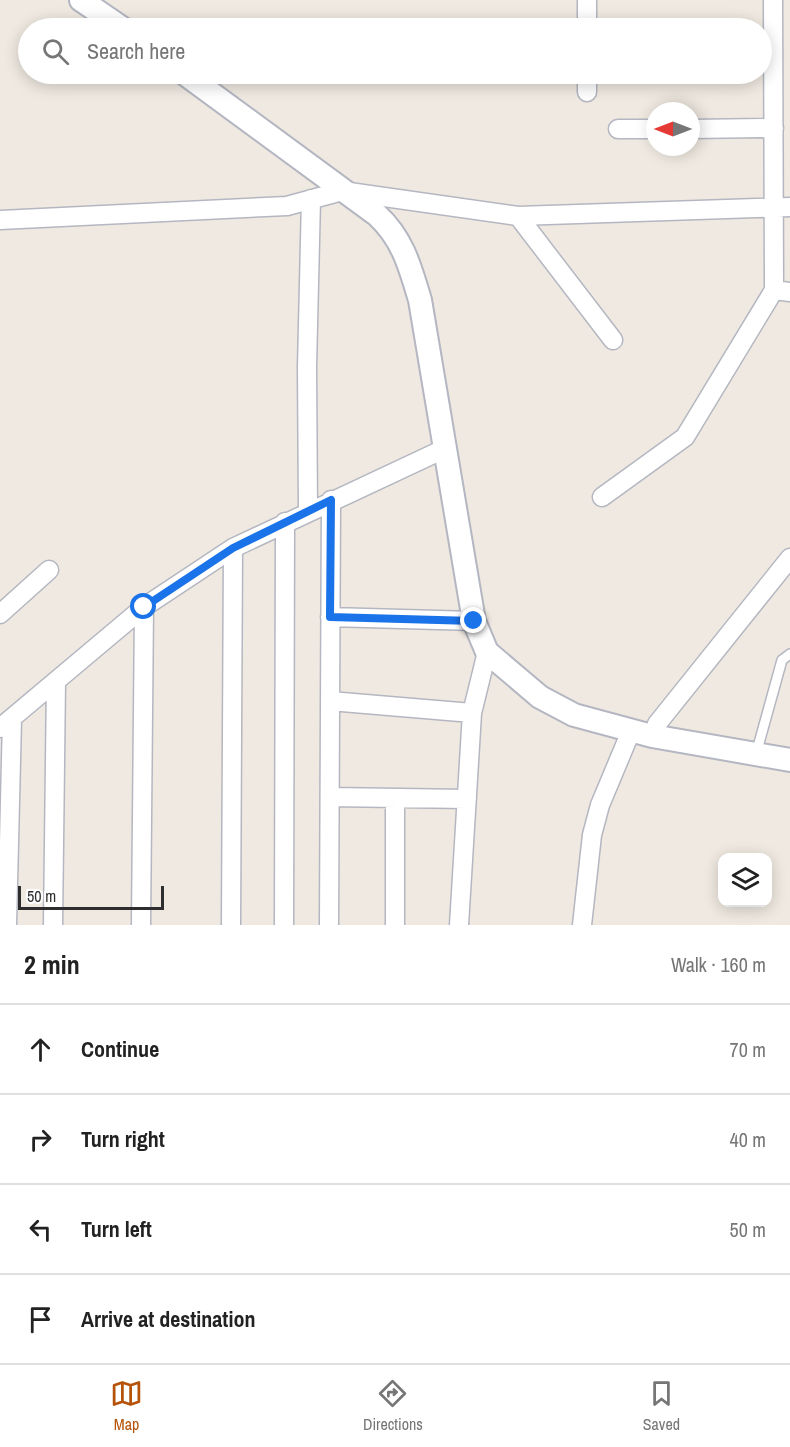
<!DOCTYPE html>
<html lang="en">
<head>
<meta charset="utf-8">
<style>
  :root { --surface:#fff; --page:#f2f2f2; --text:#222; --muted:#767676; --line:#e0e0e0; --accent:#b45309 }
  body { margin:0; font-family:"Archivo Narrow",sans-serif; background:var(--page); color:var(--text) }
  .controls { position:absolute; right:18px; bottom:18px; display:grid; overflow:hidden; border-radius:12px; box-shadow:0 3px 15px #0003 }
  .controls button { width:54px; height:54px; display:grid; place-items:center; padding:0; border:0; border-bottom:2px solid var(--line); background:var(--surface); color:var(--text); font:30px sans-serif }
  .compass { position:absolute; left:646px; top:102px; width:54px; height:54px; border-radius:50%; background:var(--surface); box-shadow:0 3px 15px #0003; rotate:270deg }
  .scale { position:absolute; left:18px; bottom:15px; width:146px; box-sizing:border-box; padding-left:6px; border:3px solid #2e2e2e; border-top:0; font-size:16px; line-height:21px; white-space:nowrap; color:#2e2e2e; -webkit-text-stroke:4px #fff; paint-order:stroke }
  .stop { position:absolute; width:18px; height:18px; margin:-14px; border:4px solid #1a73e8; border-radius:50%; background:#fff }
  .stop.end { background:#1a73e8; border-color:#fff; box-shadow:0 2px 6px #0008 }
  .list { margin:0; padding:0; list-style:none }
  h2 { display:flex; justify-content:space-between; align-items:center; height:78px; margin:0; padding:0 24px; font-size:26px }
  h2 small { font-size:20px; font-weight:400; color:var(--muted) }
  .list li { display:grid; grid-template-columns:39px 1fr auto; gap:18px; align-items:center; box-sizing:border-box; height:90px; padding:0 24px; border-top:2px solid var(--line) }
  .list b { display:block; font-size:22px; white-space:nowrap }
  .list em { font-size:20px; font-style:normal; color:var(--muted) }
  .icon { flex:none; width:33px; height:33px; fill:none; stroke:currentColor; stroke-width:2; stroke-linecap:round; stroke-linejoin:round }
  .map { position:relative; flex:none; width:790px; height:925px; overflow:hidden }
  .search { position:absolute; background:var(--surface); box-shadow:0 3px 15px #0003; left:18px; right:18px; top:18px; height:66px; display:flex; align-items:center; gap:15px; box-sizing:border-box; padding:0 21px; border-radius:33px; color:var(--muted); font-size:22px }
  .sheet { height:438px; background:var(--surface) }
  nav { display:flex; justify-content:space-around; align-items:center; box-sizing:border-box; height:84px; border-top:2px solid var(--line); background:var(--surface); font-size:16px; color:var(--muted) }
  nav a { display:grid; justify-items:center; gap:3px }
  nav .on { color:var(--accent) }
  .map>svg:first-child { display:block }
</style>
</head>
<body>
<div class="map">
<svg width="790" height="925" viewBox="0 0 790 925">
  <rect width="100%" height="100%" fill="#efe9e1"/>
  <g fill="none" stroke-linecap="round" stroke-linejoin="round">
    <!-- service casing -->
    <g stroke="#b4b7c1" stroke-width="12">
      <path id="service" d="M756 754 782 660 790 654"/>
    </g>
    <!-- minor casing -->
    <g stroke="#b4b7c1" stroke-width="21">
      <path id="minor" d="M587 0V28
        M773 0 774 290 790 292
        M587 74V92
        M618 129H655
        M691 129 774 128
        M518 216 613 340
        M0 220 287 206 342 191 518 216 790 207
        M602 497 685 437 774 290
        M308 511 307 367 311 199
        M0 614 49 570
        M330 617 474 621
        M330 701 472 713
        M0 728 144 607 233 548 444 449
        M652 736 657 724 790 558
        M330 797 467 799
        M395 798V925
        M7 925 12 719
        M53 925 56 681
        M141 925 144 607
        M231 925 233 548
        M284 925 285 522
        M329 925 331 500
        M459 925 472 713 487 652
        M582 925 592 835 600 805 631 731"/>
    </g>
    <!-- tertiary casing -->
    <g stroke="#b4b7c1" stroke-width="26">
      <path id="tertiary" d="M81 0 122 28
        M185 74 377 215C403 239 410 267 420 300L474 621 487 652 540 697 574 715 652 736 790 760"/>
    </g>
    <!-- service -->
    <use href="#service" stroke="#fff" stroke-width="9"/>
    <!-- minor -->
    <use href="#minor" stroke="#fff" stroke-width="18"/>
    <!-- tertiary -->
    <use href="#tertiary" stroke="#fff" stroke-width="22"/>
  </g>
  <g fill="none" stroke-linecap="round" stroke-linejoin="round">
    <!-- route -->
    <path stroke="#1a73e8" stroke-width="8" d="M144 607 233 548 331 500 330 617 474 621"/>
  </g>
</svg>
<div class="controls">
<button><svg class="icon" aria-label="layers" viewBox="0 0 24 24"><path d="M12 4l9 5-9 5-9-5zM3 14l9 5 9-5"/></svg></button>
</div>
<svg class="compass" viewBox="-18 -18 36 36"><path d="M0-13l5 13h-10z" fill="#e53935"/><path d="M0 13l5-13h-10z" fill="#767676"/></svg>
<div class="scale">50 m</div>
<div class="stop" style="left:144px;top:607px"></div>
<div class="stop end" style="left:474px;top:621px"></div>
<div class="search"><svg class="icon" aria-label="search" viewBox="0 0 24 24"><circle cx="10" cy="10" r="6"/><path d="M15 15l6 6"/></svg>Search here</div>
</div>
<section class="sheet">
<h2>2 min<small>Walk · 160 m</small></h2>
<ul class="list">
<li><svg class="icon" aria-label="ahead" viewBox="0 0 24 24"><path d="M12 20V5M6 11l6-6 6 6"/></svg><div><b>Continue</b></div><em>70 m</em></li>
<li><svg class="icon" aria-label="right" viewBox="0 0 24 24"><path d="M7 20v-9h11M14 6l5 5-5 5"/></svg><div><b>Turn right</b></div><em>40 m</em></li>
<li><svg class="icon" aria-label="left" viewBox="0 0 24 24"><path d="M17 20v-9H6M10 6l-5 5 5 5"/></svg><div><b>Turn left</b></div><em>50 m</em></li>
<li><svg class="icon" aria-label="arrive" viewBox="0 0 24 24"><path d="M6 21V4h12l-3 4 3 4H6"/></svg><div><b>Arrive at destination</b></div></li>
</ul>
</section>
<nav>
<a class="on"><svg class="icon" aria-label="map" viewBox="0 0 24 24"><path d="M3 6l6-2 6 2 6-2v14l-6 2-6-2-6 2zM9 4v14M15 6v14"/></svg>Map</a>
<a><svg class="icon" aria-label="directions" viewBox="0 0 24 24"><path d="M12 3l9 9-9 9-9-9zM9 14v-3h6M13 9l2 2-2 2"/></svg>Directions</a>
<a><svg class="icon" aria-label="saved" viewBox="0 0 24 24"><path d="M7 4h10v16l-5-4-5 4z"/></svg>Saved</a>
</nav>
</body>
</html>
